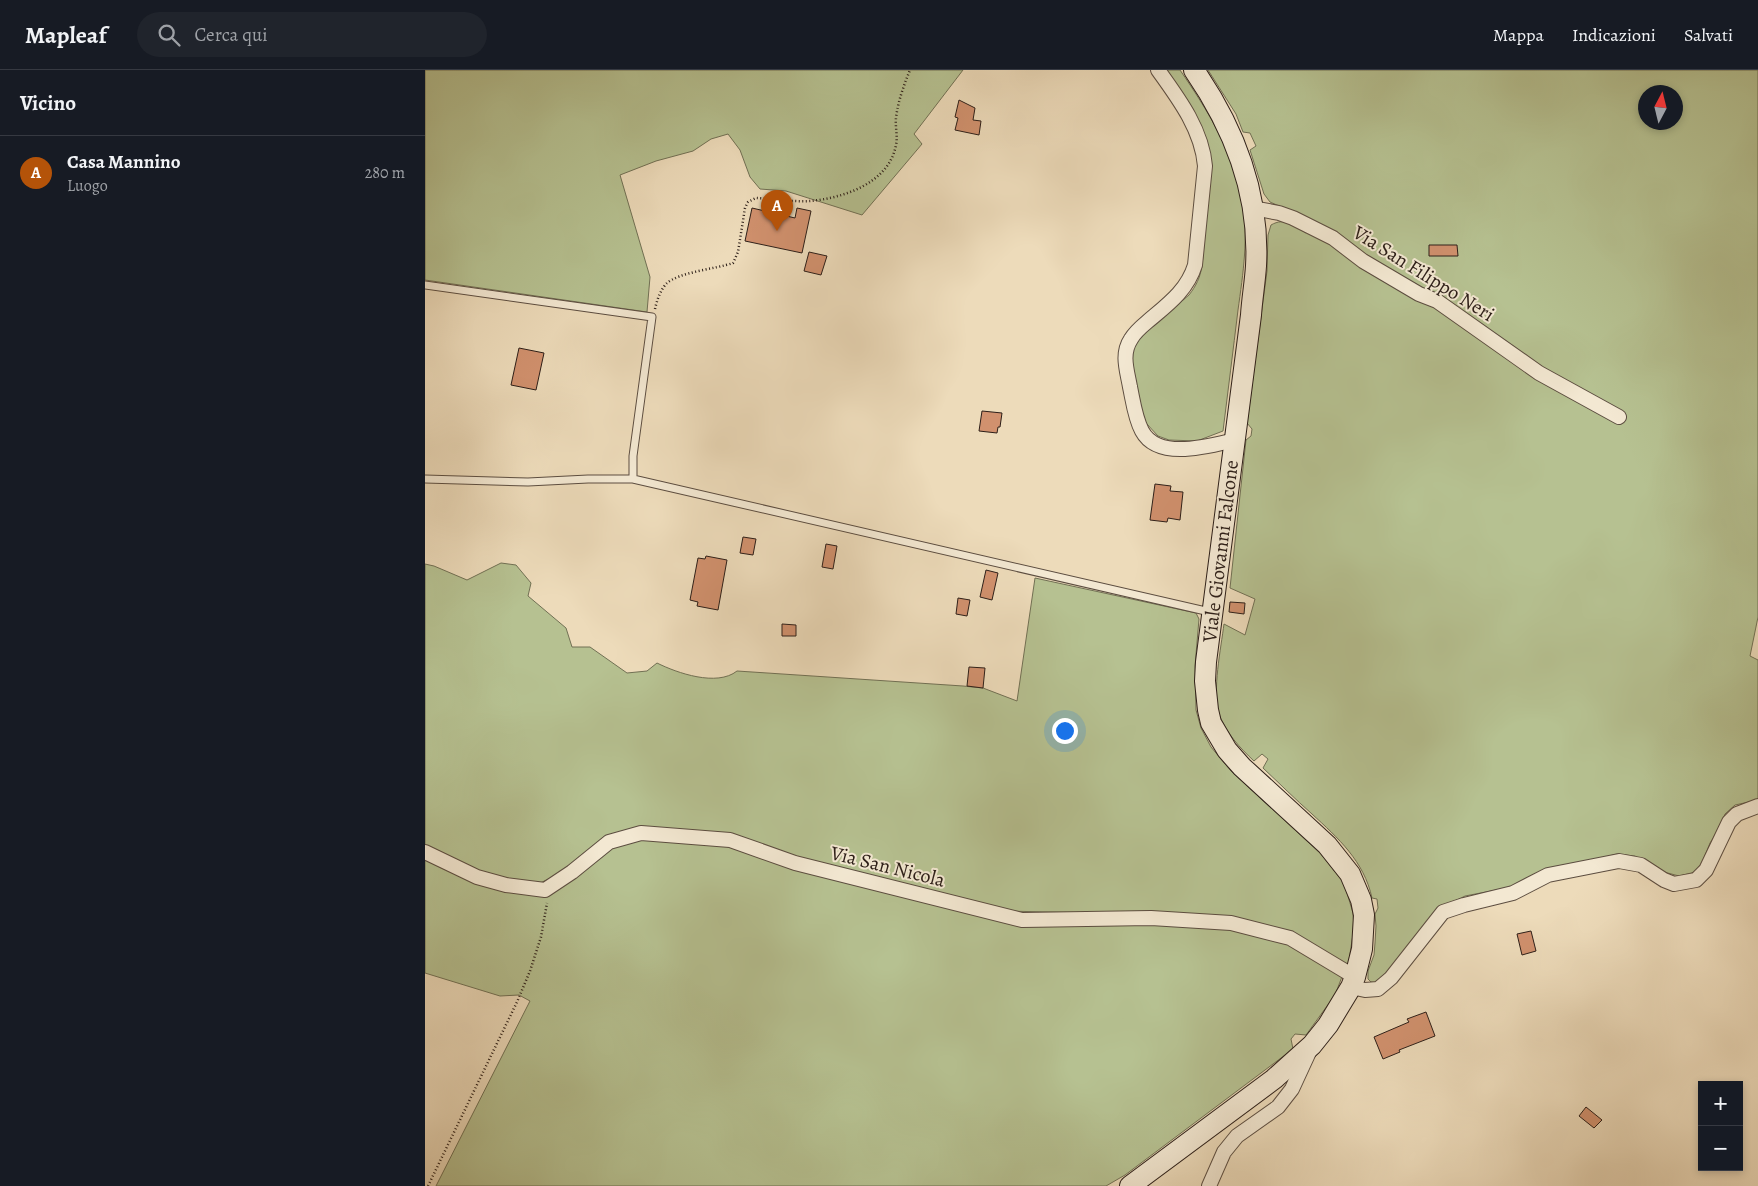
<!DOCTYPE html>
<html lang="it">
<head>
<meta charset="utf-8">
<style>
  :root { --surface:#171b24; --page:#20242c; --text:#f1f3f6; --muted:#9ea1a6; --line:#363941; --accent:#b45309 }
  body { margin:0; font-family:Alegreya,serif; background:var(--page); color:var(--text) }
  .controls { position:absolute; right:15px; bottom:15px; display:grid; overflow:hidden; border-radius:0px; box-shadow:0 2px 8px #0003 }
  .controls button { width:45px; height:45px; display:grid; place-items:center; padding:0; border:0; border-bottom:1px solid var(--line); background:var(--surface); color:var(--text); font:25px sans-serif }
  .compass { position:absolute; left:1213px; top:15px; width:45px; height:45px; border-radius:50%; background:var(--surface); box-shadow:0 2px 8px #0003; rotate:7deg }
  .you { position:absolute; left:639px; top:660px; width:18px; height:18px; margin:-12px; border:4px solid #fff; border-radius:50%; background:#1a73e8; box-shadow:0 0 0 8px #1a73e833 }
  .badge { display:grid; place-items:center; width:32px; height:32px; border-radius:50%; background:var(--accent); color:#fff; font-size:16px; font-weight:700 }
  .pin { position:absolute; translate:-50% -41px; filter:drop-shadow(0 1px 2px #0008) }
  .pin::after { content:''; position:absolute; top:26px; width:18px; height:15px; background:inherit; clip-path:polygon(0 0,100% 0,50% 100%) }
  .list { margin:0; padding:0; list-style:none }
  h2 { display:flex; justify-content:space-between; align-items:center; height:65px; margin:0; padding:0 20px; font-size:21px }
  h2 small { font-size:16px; font-weight:400; color:var(--muted) }
  .list li { display:grid; grid-template-columns:32px 1fr auto; gap:15px; align-items:center; box-sizing:border-box; height:75px; padding:0 20px; border-top:1px solid var(--line) }
  .list b { display:block; font-size:19px; white-space:nowrap }
  .list p { margin:0; font-size:16px; white-space:nowrap; color:var(--muted) }
  .list em { font-size:16px; font-style:normal; color:var(--muted) }
  .icon { flex:none; width:28px; height:28px; fill:none; stroke:currentColor; stroke-width:2; stroke-linecap:round; stroke-linejoin:round }
  .map { position:relative; flex:none; width:1333px; height:1116px; overflow:hidden }
  header { display:flex; align-items:center; gap:30px; box-sizing:border-box; height:70px; padding:0 25px; background:var(--surface); border-bottom:1px solid var(--line) }
  header strong { font-size:24px }
  nav { display:flex; gap:28px; margin-inline-start:auto; font-size:18px }
  .search { width:350px; height:45px; background:var(--page); display:flex; align-items:center; gap:12px; box-sizing:border-box; padding:0 18px; border-radius:28px; color:var(--muted); font-size:19px }
  main { display:flex }
  aside { flex:1; background:var(--surface) }
  .map>svg:first-child { display:block }
</style>
</head>
<body>
<header>
<strong>Mapleaf</strong>
<div class="search"><svg class="icon" aria-label="search" viewBox="0 0 24 24"><circle cx="10" cy="10" r="6"/><path d="M15 15l6 6"/></svg>Cerca qui</div>
<nav><a>Mappa</a><a>Indicazioni</a><a>Salvati</a></nav>
</header>
<main>
<aside>
<h2>Vicino<small></small></h2>
<ul class="list">
<li><span class="badge">A</span><div><b>Casa Mannino</b><p>Luogo</p></div><em>280 m</em></li>
</ul>
</aside>
<div class="map">
<svg width="1333" height="1116" viewBox="0 0 1333 1116">
  <rect width="100%" height="100%" fill="#eddbba"/>
  <filter id="stains"><feTurbulence type="fractalNoise" baseFrequency=".004" numOctaves="4"/><feColorMatrix values="0 0 0 0 .2 0 0 0 0 .09 0 0 0 0 .02 0 0 0 .5 -.17"/></filter>
  <radialGradient id="worn" r=".72"><stop offset=".6" stop-color="#630" stop-opacity="0"/><stop offset="1" stop-color="#630" stop-opacity=".3"/></radialGradient>
  <!-- green -->
  <path fill="#b6c191" stroke="#717054" fill-rule="evenodd" d="M0 0H538L489 64 497 74 437 145 361 121 335 119 325 107 315 80 303 64 286 69 268 81 231 91 195 105 225 207 222 242 0 210Z
    M739 0H755C783 41 808 81 817 130 824 166 818 204 813 240 808 281 803 321 798 361L772 371 744 370 733 366 721 353 717 341 706 288 707 280 712 269 764 225C771 216 775 208 777 196L786 98Z
    M783 0H1333V547L1325 586 1333 590V730L1310 735 1300 744 1295 758 1285 773 1277 793 1270 802 1254 806 1239 802 1210 786 1192 784 1124 801 1092 816 1040 826 1016 838 962 905 951 913 946 912 943 909V901L949 885 950 873 951 856 950 844 953 838 952 829 947 828C939 791 913 768 887 744 870 729 854 713 838 698L843 689 837 684 829 691C815 678 801 663 794 644 787 621 796 578 799 554L820 565 830 529 805 518 821 370 826 366 827 359 822 353 842 201 843 165 846 155C860 147 869 155 881 163L888 151 845 132 839 124 825 80 831 76 825 63 818 62 811 44ZM1220 22H1250V52H1220Z
    M76 493 91 495 106 513 103 526 141 558 147 577H165L202 603 222 601 232 593C252 603 292 617 312 601L538 616 558 618 592 631 610 508 771 543 774 549 770 596 771 640 776 658 786 677 806 701 896 784 919 813 928 843 929 858 923 896 864 864 726 844 576 841 385 792 305 765 206 760 140 801 111 815 72 809 0 775V494L9 496 42 510Z
    M219 767 302 773 597 853 725 852 805 857 861 872 918 904 910 925 881 965 870 964 866 969 868 979 700 1105 681 1116H11L105 931 94 925 75 926 0 903V790L126 823 149 809 187 777Z"/>
  <!-- building -->
  <path fill="#d1916e" stroke="#2c1e18" d="M534 30 550 38 548 50 556 51 554 65 530 60 533 48 530 47Z
    M327 138 370 148 372 138 386 141 377 183 320 171Z
    M1004 175H1032L1033 186H1004Z
    M384 182 402 186 396 205 379 201Z
    M94 278 119 283 111 320 86 315Z
    M557 341 577 343 575 357H573L572 363 554 361Z
    M730 414 746 416 745 421 758 422 755 450 743 448 742 452 725 450Z
    M318 467 331 469 328 485 315 483Z
    M401 474 412 476 408 499 397 497Z
    M281 486 302 490 293 540 272 536 273 532 265 530 273 488 280 489Z
    M561 500 573 503 567 530 555 527Z
    M533 528 545 530 542 546 531 544Z
    M805 532 820 533 819 544 804 542Z
    M357 554 371 555V566H357Z
    M544 597 560 598 558 618 542 616Z
    M1106 861 1111 881 1097 885 1092 864Z
    M1001 942 1010 966 974 980 975 982 958 989 949 967 984 952 982 949Z
    M1161 1037 1177 1050 1169 1058 1154 1046Z"/>
  <g fill="none" stroke-linecap="round" stroke-linejoin="round">
    <!-- lane casing -->
    <g stroke="#5c4d40" stroke-width="9">
      <path id="lane" d="M0 215 227 247 208 386V409
        M0 409 103 412 163 409H208L785 542"/>
    </g>
    <!-- street casing -->
    <g stroke="#5c4d40" stroke-width="16">
      <path id="street" d="M733 0C754 29 777 60 780 96L770 195C762 221 742 235 722 252 716 257 710 262 706 269 696 284 702 300 705 317 708 331 710 348 717 361 733 391 784 376 810 370
        M828 138 854 143 868 148 908 168 938 191 994 224 1012 231 1114 303 1194 347
        M0 782 52 807 81 815 120 820 147 802 184 772 216 763 305 770 370 793 597 850 726 848 806 853 865 868 930 907
        M926 917 940 920 953 919 966 908 1018 842 1039 835 1088 823 1123 805 1194 791 1216 795 1239 810 1249 814 1271 810 1281 800 1304 752 1312 744 1333 736
        M784 1116 799 1082 812 1066 853 1037 867 1019 885 980"/>
    </g>
    <!-- secondary casing -->
    <g stroke="#2c1e18" stroke-width="22">
      <path id="secondary" d="M705 1116 849 1009 887 975 903 955 926 917 930 907 937 879 939 845 936 830 925 804 902 775 817 697 802 680 786 653 783 640 780 611 781 592 826 245C827 229 830 212 831 196 835 124 809 58 769 0"/>
    </g>
    <!-- path -->
    <path stroke="#2c1e18" stroke-width="2.5" stroke-dasharray="1 2.5" stroke-linecap="butt" d="M230 239C232 230 235 221 241 214 253 202 291 199 308 193L313 182 320 138 323 132 331 128C348 129 367 132 385 131 419 128 464 113 471 75 473 66 470 57 471 48 473 31 479 15 485 0
      M3 1116 92 932 105 901 116 867 122 833"/>
    <!-- lane -->
    <use href="#lane" stroke="#f3e8d2" stroke-width="7"/>
    <!-- street -->
    <use href="#street" stroke="#f3e8d2" stroke-width="14"/>
    <!-- secondary -->
    <use href="#secondary" stroke="#f3e8d2" stroke-width="20"/>
  </g>
  <g text-anchor="middle" stroke-width="4" stroke-linejoin="round" paint-order="stroke">
    <!-- street labels -->
    <g font-size="20" fill="#2c1e18" stroke="#f3e8d2">
      <text transform="translate(999 203) rotate(32)" y="7">Via San Filippo Neri</text>
      <text transform="translate(795 481) rotate(-83)" y="7">Viale Giovanni Falcone</text>
      <text transform="translate(463 796) rotate(14)" y="7">Via San Nicola</text>
    </g>
  </g>
  <rect width="100%" height="100%" filter="url(#stains)"/>
  <rect width="100%" height="100%" fill="url(#worn)"/>
</svg>
<div class="controls">
<button>+</button>
<button>−</button>
</div>
<svg class="compass" viewBox="-18 -18 36 36"><path d="M0-13l5 13h-10z" fill="#e53935"/><path d="M0 13l5-13h-10z" fill="#9ea1a6"/></svg>
<div class="you"></div>
<div class="pin badge" style="left:352px;top:161px">A</div>
</div>
</main>
</body>
</html>
